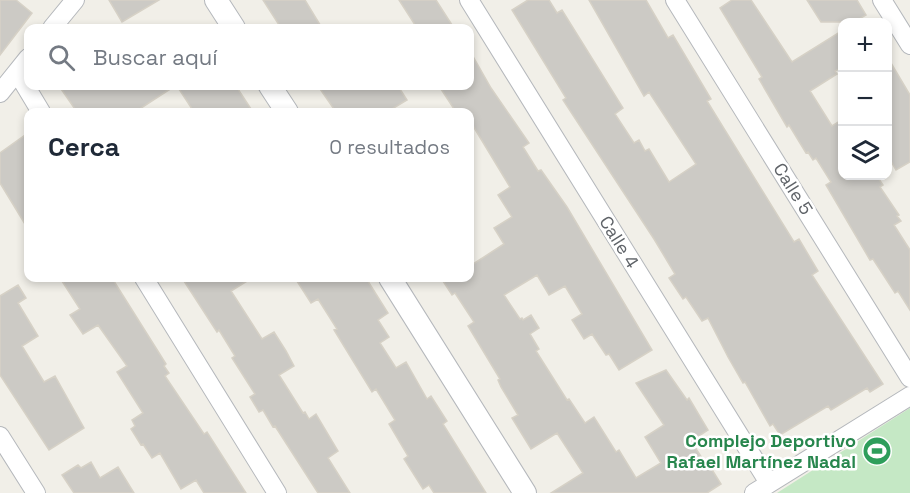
<!DOCTYPE html>
<html lang="es">
<head>
<meta charset="utf-8">
<style>
  :root { --surface:#fff; --page:#f2f2f3; --text:#1f2937; --muted:#747a83; --line:#e0e1e3 }
  body { margin:0; font-family:"Space Grotesk",sans-serif; background:var(--page); color:var(--text) }
  .controls { position:absolute; right:18px; top:18px; display:grid; overflow:hidden; border-radius:12px; box-shadow:0 3px 9px #0003 }
  .controls button { width:54px; height:54px; display:grid; place-items:center; padding:0; border:0; border-bottom:2px solid var(--line); background:var(--surface); color:var(--text); font:30px sans-serif }
  .list { margin:0; padding:0; list-style:none }
  h2 { display:flex; justify-content:space-between; align-items:center; height:78px; margin:0; padding:0 24px; font-size:26px }
  h2 small { font-size:20px; font-weight:400; color:var(--muted) }
  .icon { flex:none; width:33px; height:33px; fill:none; stroke:currentColor; stroke-width:2; stroke-linecap:round; stroke-linejoin:round }
  .map { position:relative; flex:none; width:910px; height:493px; overflow:hidden }
  .search { position:absolute; background:var(--surface); box-shadow:0 3px 9px #0003; left:24px; top:24px; width:450px; height:66px; display:flex; align-items:center; gap:15px; box-sizing:border-box; padding:0 21px; border-radius:12px; color:var(--muted); font-size:22px }
  .panel { position:absolute; background:var(--surface); box-shadow:0 3px 9px #0003; left:24px; top:108px; width:450px; height:174px; border-radius:12px }
  .map>svg:first-child { display:block }
</style>
</head>
<body>
<div class="map">
<svg width="910" height="493" viewBox="0 0 910 493">
  <rect width="100%" height="100%" fill="#f1efe8"/>
  <!-- green -->
  <path fill="#c5e8c5" d="M910 408V493H777Z"/>
  <!-- building -->
  <path fill="#cccac5" stroke="#d6d1c6" stroke-width="1.5" d="M0 0H16L32 13 0 55Z
    M109 0H159L122 22Z
    M263 0H305L322 28H281Z
    M399 0H436L454 28H417Z
    M528 0H549L557 13 562 10 623 108 615 114 634 143 639 140 645 151 649 149 669 182 696 164 649 92 644 96 589 0H646L668 38 673 35 711 99 707 101 794 242 799 239 818 271 812 275 883 384 870 392 867 388 831 410 828 406 780 435 773 424 770 426 745 382 743 383 728 357 708 318 702 321 686 297 683 299 669 278 675 274 654 239 563 100 566 98 512 10Z
    M732 0H751L792 62 843 30V67L835 71 837 74 810 91 832 126 843 119V176H877L883 185 880 187 899 215 897 216 901 221 894 225 910 250V310L898 291 895 293 873 259 870 260 826 185 831 182 816 158 813 160 808 152 806 153 789 125 787 127 759 79 762 77 720 8Z
    M807 0H857L866 15 854 22H821Z
    M470 51 491 88 529 143 523 147 538 171 541 170 567 207 652 350 619 370 609 354 606 355 592 334 584 339 572 320 582 314 565 286 549 295 537 275 504 295 520 319 522 318 523 320 531 315 539 328 530 334 539 349 536 351 567 400 569 399 585 423 594 417 616 452 619 450 636 478 661 463 645 437 664 425 636 383 666 370 687 400 689 398 708 430 691 441 709 469 711 468 721 484 707 493H551L583 473 557 433 531 449 512 418 518 415 501 387 498 380 500 379 468 326 474 322 455 293 452 295 441 278H470V266L504 244 494 228 512 217 498 195 510 187 470 121V112H456L439 86H470Z
    M888 58 910 95V162L896 170 888 156Z
    M59 86H175L135 112H77Z
    M177 86H236L253 112H194Z
    M318 86H398L407 100 387 112H336Z
    M28 133V229L0 183V153Z
    M60 278H112L166 364 164 366 169 373 165 376 204 434 207 432 246 493H204L196 480 181 489 160 453 152 458 143 444 141 445 131 429 135 426 132 420 143 413 117 372 127 366 98 325 83 334 70 315 80 309Z
    M182 278H252L231 291 262 339 274 332 286 351 294 366 279 375 303 413 305 412 309 419 316 414 338 451 328 458 350 493H318L275 426 273 427 263 410 259 412 250 397 255 394 232 358 235 356 219 330 217 332Z
    M295 278H366L388 313 378 320 389 337 380 343 396 368 406 362 427 399 431 396 447 421 443 424 486 493H434L429 485 423 489 404 459 408 456 389 424 395 420 376 389 372 392 334 330 337 329 318 299 311 303Z
    M18 285 26 298 18 303 38 336 22 346 44 382 55 376 84 428 49 450 0 375V296Z
    M91 462 100 478 118 467 134 493H74L62 475 78 465 81 468Z"/>
  <g fill="none" stroke-linecap="round" stroke-linejoin="round">
    <!-- minor casing -->
    <g stroke="#b5b8bc" stroke-width="20">
      <path id="minor" d="M469 0 769 483
        M675 0 910 378
        M882 0 910 45
        M52 28 75 0
        M17 72 41 112
        M0 93 28 58
        M144 278 277 493
        M0 436 36 493
        M754 493 910 396"/>
    </g>
    <!-- tertiary casing -->
    <g stroke="#b5b8bc" stroke-width="24">
      <path id="tertiary" d="M216 0 234 28
        M270 86 287 112
        M390 278 525 493"/>
    </g>
    <!-- minor -->
    <use href="#minor" stroke="#fff" stroke-width="18"/>
    <!-- tertiary -->
    <use href="#tertiary" stroke="#fff" stroke-width="22"/>
  </g>
  <!-- icons -->
  <defs>
    <g id="stadium-disc" transform="scale(1.5)"><circle r="9.5" fill="#2e9e5b" stroke="#fff"/><path d="M0-5a6.5 5 0 1 0 0 10a6.5 5 0 1 0 0-10ZM-3.5-1.8h7v3.6h-7Z" fill="#fff"/></g>
  </defs>
  <g fill-rule="evenodd">
    <use href="#stadium-disc" x="877" y="451"/>
  </g>
  <g text-anchor="middle" stroke-width="5" stroke-linejoin="round" paint-order="stroke">
    <!-- street labels -->
    <g font-size="18" fill="#5f6368" stroke="#fff">
      <text transform="translate(793 189) rotate(58)" y="6">Calle 5</text>
      <text transform="translate(619 242) rotate(58)" y="6">Calle 4</text>
    </g>
    <!-- leisure labels -->
    <g font-size="18" font-weight="bold" fill="#27864d" stroke="#fff" text-anchor="end">
      <text x="856" y="447">Complejo Deportivo<tspan x="856" dy="21">Rafael Martínez Nadal</tspan></text>
    </g>
  </g>
</svg>
<div class="controls">
<button>+</button>
<button>−</button>
<button><svg class="icon" aria-label="layers" viewBox="0 0 24 24"><path d="M12 4l9 5-9 5-9-5zM3 14l9 5 9-5"/></svg></button>
</div>
<div class="search"><svg class="icon" aria-label="search" viewBox="0 0 24 24"><circle cx="10" cy="10" r="6"/><path d="M15 15l6 6"/></svg>Buscar aquí</div>
<section class="panel">
<h2>Cerca<small>0 resultados</small></h2>
<ul class="list">
</ul>
</section>
</div>
</body>
</html>
